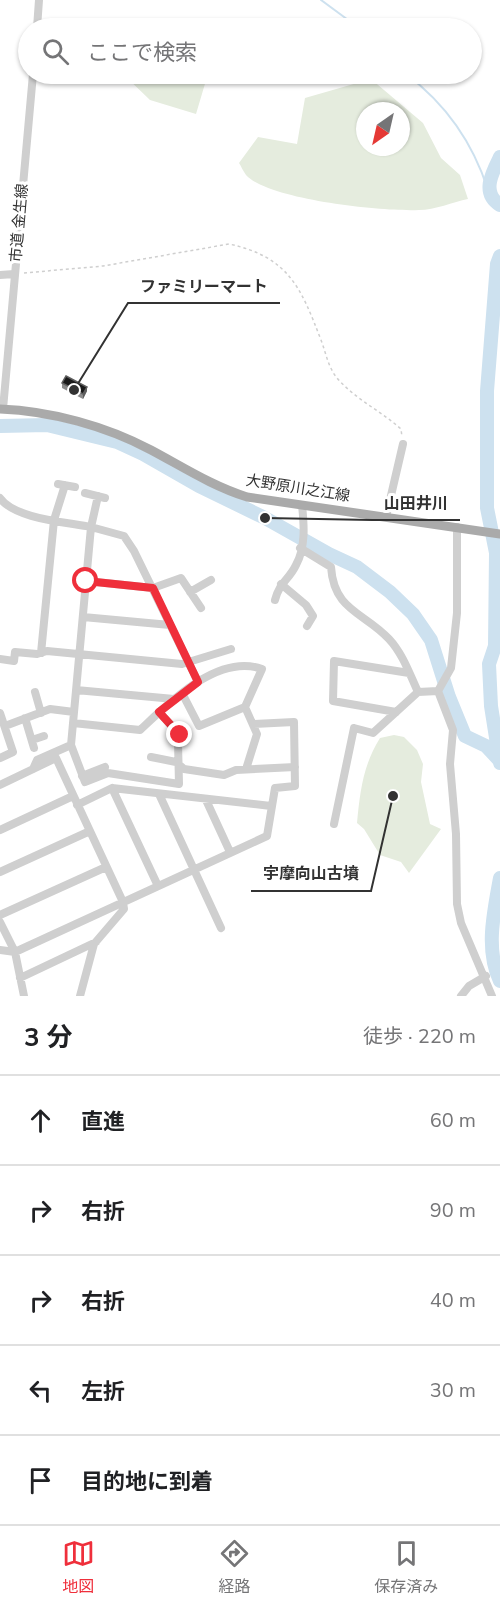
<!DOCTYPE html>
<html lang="ja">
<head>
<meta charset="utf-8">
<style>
  :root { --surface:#fff; --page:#f2f2f2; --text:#202124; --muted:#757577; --line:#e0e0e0; --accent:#ef2f3b }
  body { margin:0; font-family:"Nunito Sans","Noto Sans JP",sans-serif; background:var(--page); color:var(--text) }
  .compass { position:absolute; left:356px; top:102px; width:54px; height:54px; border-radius:50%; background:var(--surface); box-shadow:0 2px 4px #0004; rotate:214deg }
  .stop { position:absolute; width:18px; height:18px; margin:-14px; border:4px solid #ef2f3b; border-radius:50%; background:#fff }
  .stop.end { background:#ef2f3b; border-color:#fff; box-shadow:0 2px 6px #0008 }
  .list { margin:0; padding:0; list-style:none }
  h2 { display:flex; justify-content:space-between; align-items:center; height:78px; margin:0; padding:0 24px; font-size:26px }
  h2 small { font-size:20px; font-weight:400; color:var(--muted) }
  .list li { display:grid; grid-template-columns:39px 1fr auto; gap:18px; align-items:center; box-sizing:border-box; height:90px; padding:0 24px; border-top:2px solid var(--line) }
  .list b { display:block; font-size:22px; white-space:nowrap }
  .list em { font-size:20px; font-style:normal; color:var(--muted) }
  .icon { flex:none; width:33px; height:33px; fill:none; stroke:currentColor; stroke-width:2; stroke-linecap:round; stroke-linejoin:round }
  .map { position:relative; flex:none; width:500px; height:996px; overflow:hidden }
  .search { position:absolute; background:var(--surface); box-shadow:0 2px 4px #0004; left:18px; right:18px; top:18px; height:66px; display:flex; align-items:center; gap:15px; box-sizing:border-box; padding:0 21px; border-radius:33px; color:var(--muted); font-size:22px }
  .sheet { height:528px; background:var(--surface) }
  nav { display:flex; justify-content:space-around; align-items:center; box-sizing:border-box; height:84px; border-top:2px solid var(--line); background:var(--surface); font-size:16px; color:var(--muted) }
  nav a { display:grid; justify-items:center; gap:3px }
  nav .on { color:var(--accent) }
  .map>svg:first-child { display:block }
</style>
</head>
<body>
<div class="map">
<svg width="500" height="996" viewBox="0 0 500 996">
  <rect width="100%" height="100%" fill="#fff"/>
  <!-- green -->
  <path fill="#e5ecde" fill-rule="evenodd" d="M123 74H206L207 77 196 114 150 100Z
    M371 79 423 123 441 158 460 175 468 199C453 202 435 210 419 210 385 212 268 200 246 175 243 171 241 166 239 163L258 137 297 144 305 98ZM365 111H401V147H365Z
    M394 735 404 737 417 750 423 764 421 782 430 824 441 829 409 873 401 862 380 855 364 829 357 823C360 792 363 765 380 738Z"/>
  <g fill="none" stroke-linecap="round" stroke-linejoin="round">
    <!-- stream -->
    <path stroke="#cde1ef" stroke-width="2" d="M321 0 359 28
      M406 74C446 104 473 143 488 190"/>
    <!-- river -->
    <path stroke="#cde1ef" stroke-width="14" d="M500 157C492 173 481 193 500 205
      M0 426 47 425 117 442 143 454 199 486 265 518 329 554 357 567 390 592 413 614 431 640 449 697 465 736 486 746 500 761
      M500 763 491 706 489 664 495 646 496 553 487 508V391L497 264 500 256
      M500 878C494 912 485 949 500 981"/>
    <!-- path -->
    <path stroke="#cfcfcf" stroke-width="1.5" stroke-dasharray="3 3" stroke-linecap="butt" d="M24 273 103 266 229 244C289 257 301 288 321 340 326 353 328 367 337 378 355 399 381 411 401 429L402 437"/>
    <!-- minor -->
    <path stroke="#cfcfcf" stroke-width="8" d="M37 28 39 0
      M0 275 14 274
      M3 409 33 74
      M58 484 75 487
      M85 493 105 498
      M98 496 91 527 124 536 134 551 198 682
      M0 498C15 519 66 522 91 527L71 745 37 760 33 769
      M386 517 403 444
      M300 548 331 567C334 611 364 612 389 639 403 654 410 675 418 692
      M86 581 153 588 181 578 201 608
      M281 584 306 605 313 616 307 626
      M190 592 211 580
      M275 600C280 581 289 580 296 565 306 547 304 524 302 505
      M83 617 170 625
      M41 653 54 520 65 485
      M0 659 14 661 15 652 37 654 47 651 182 664 231 649
      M76 690 174 699
      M438 691 453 730 450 764 456 834 457 904 461 923 492 996
      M438 691 451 668 457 613V527
      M35 692 41 713
      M182 693 199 726 245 707
      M159 712 180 735
      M396 712 333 701 334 661 409 673
      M0 713 13 752 0 758
      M25 718 34 748
      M73 723 140 730C169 703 218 653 262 669L245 707 257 734 247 766
      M5 726 50 709 74 712
      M32 740 44 736
      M71 745 85 782 108 773 179 784 178 742
      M151 757 176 762 184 769 224 775 236 770 295 767
      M82 776 105 767
      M0 785 56 758 123 902 124 909 94 944 80 996
      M112 788 158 886
      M159 794 221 928
      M206 800 230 852
      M77 805 112 788 271 806
      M334 824 354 728 373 733 418 692 438 691
      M0 830 73 796
      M0 872 90 831
      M0 915 106 867
      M0 922 15 952 24 996
      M0 950 15 952 267 836 275 788 295 786 294 722 253 724
      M20 978 96 942
      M461 996 469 986 486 976"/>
    <!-- major -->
    <path stroke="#aaa" stroke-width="9" d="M0 409C51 411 106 426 151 450 183 467 212 486 247 497L500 534"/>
  </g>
  <!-- wall -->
  <path fill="#8c8c8c" d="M62 383 87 391 83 399 62 388Z"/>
  <!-- shaded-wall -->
  <path fill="#5e5e5e" d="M87 387V391L83 399V394Z"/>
  <!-- building -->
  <path fill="#191919" stroke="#5e5e5e" stroke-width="1.5" d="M66 376 87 387 83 394 62 383Z"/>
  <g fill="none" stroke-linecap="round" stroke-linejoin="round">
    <!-- route -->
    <path stroke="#ef2f3b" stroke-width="8" d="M86 581 153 588 198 682 159 712 180 735"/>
  </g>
  <g text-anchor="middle" stroke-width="6" stroke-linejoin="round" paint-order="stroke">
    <!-- street labels -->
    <g font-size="15" fill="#323232" stroke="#fff">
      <text transform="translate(19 223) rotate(-85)" y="5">市道 金生線</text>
      <text transform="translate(298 488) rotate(9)" y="5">大野原川之江線</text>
    </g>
  </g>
  <!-- callouts -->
  <path fill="none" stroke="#323232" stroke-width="2" d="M74 390L128 303H280M265 518L372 520H460M393 796L371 891H251"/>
  <g fill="#323232" stroke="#fff" stroke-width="2">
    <circle cx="74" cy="390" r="6"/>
    <circle cx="265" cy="518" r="6"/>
    <circle cx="393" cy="796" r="6"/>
  </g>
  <g font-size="16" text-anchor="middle" font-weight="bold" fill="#323232" stroke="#fff" stroke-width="6" stroke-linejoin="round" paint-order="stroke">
    <text x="204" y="292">ファミリーマート</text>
    <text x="416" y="509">山田井川</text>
    <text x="311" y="879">宇摩向山古墳</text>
  </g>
</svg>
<svg class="compass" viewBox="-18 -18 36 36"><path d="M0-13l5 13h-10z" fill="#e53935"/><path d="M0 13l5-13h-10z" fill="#757577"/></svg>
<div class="stop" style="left:86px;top:581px"></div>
<div class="stop end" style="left:180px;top:735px"></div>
<div class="search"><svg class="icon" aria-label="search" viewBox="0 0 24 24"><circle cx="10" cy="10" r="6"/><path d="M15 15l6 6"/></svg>ここで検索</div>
</div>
<section class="sheet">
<h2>3 分<small>徒歩 · 220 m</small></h2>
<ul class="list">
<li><svg class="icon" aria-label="ahead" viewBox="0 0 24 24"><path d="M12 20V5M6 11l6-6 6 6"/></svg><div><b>直進</b></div><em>60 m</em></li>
<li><svg class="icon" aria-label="right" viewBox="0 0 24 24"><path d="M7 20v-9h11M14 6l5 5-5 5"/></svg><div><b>右折</b></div><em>90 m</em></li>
<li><svg class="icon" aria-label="right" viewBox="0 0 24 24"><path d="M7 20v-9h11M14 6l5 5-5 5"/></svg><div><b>右折</b></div><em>40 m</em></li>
<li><svg class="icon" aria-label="left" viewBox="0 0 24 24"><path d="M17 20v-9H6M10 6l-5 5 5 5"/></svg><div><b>左折</b></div><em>30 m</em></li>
<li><svg class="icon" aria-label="arrive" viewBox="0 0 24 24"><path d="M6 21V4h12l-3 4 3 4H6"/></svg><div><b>目的地に到着</b></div></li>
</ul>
</section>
<nav>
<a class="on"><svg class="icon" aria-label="map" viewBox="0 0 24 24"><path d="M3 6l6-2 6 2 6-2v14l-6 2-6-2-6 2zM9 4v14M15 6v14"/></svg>地図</a>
<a><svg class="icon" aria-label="directions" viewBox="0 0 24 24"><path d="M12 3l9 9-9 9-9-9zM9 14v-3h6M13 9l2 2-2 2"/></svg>経路</a>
<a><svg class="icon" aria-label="saved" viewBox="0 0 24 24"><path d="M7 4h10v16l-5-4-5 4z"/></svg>保存済み</a>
</nav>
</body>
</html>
